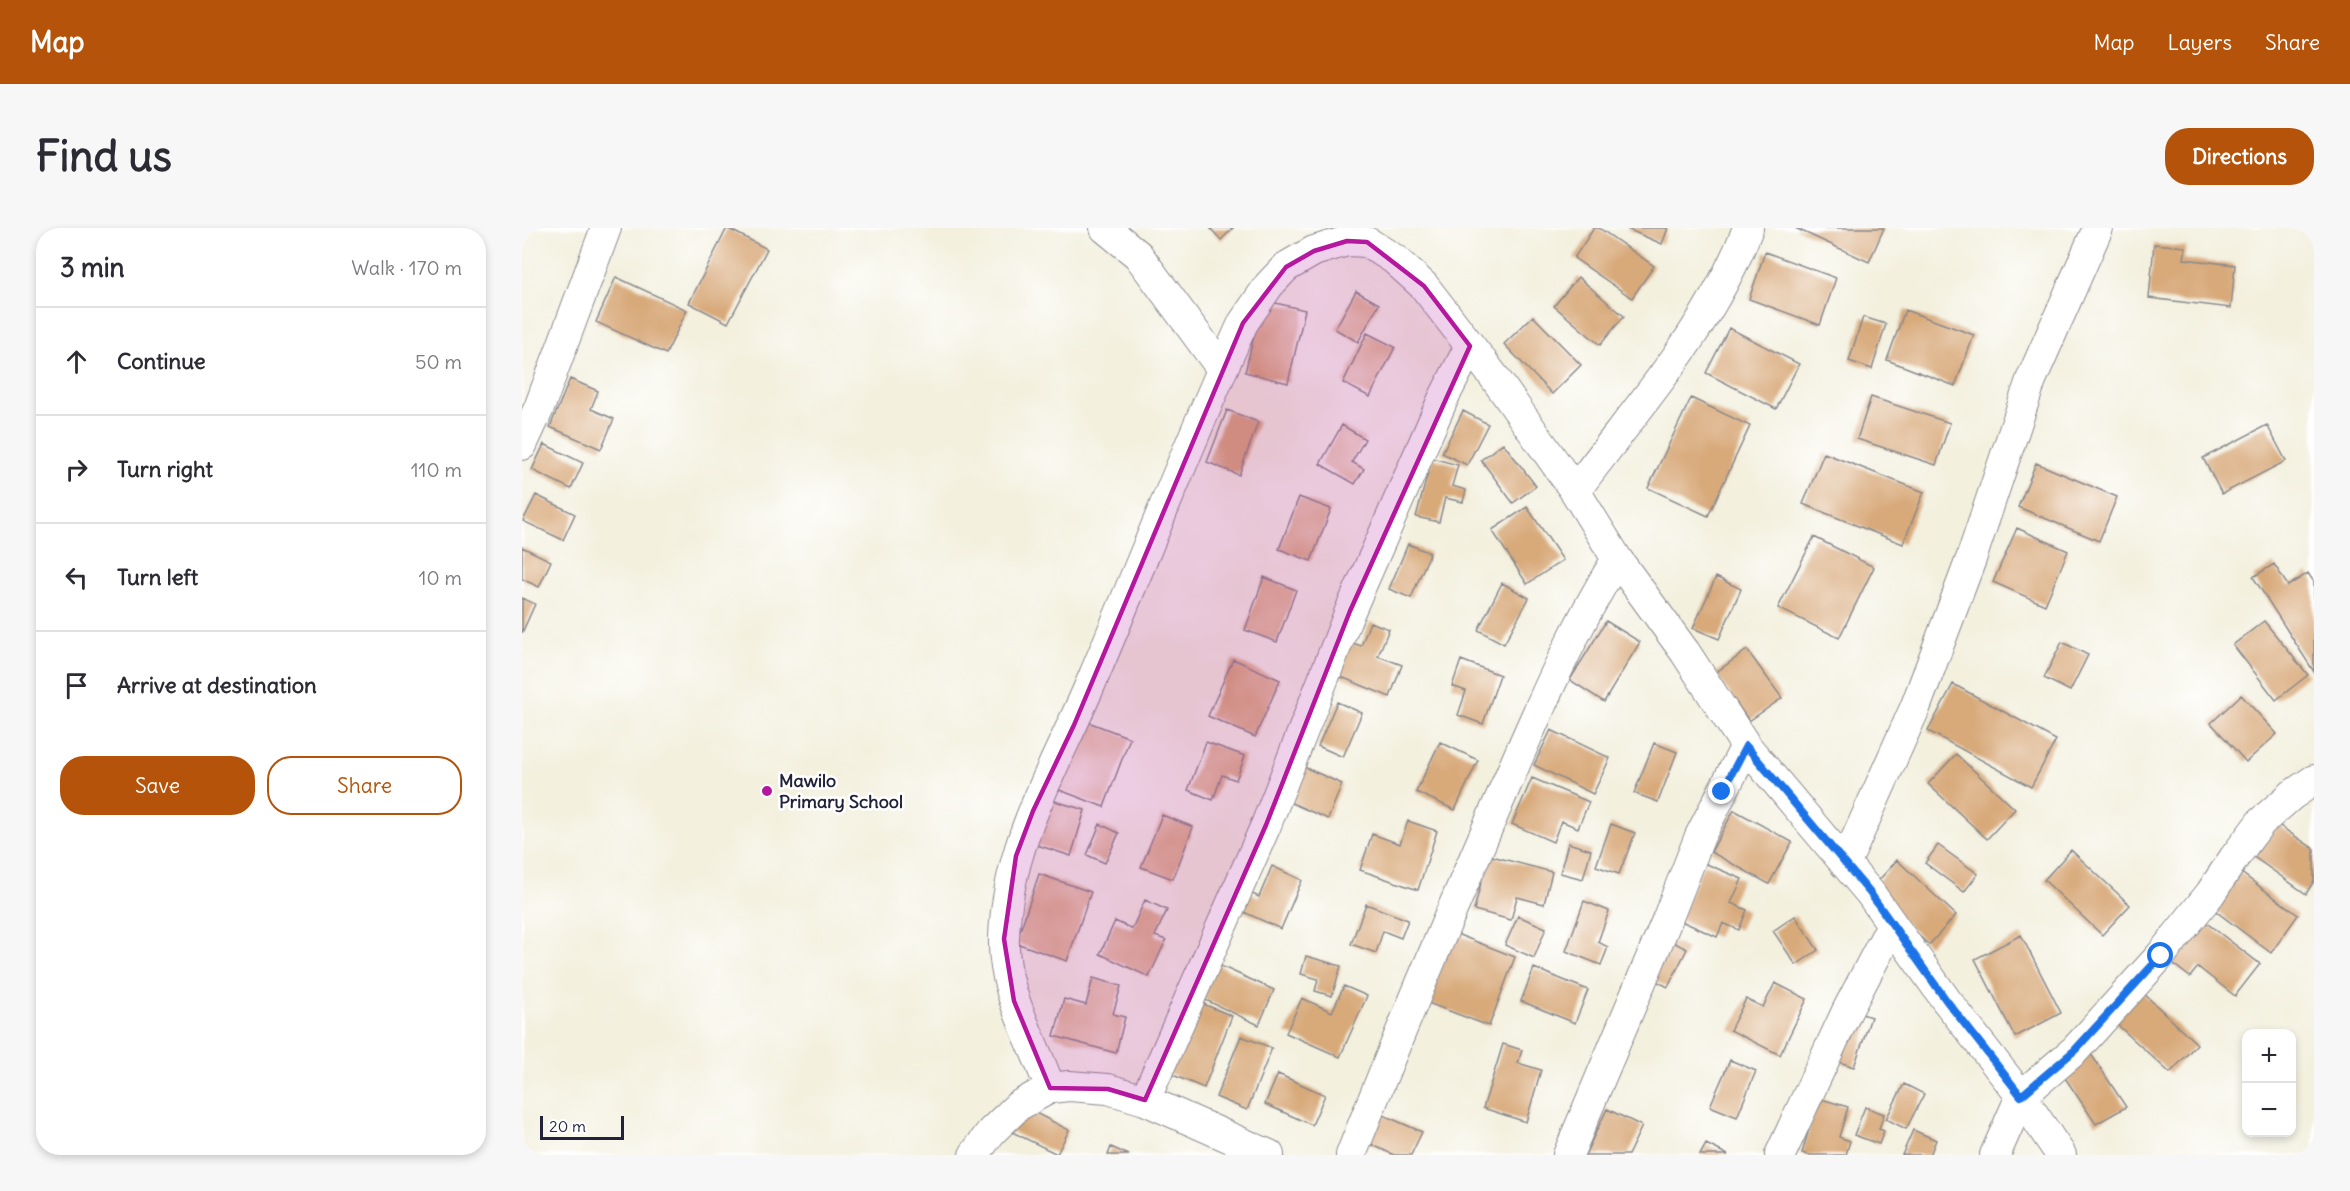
<!DOCTYPE html>
<html lang="en">
<head>
<meta charset="utf-8">
<style>
  :root { --surface:#fff; --page:#f7f7f7; --text:#2b2b33; --muted:#7c7c81; --line:#e1e1e2; --accent:#b45309 }
  body { margin:0; font-family:Delius,sans-serif; background:var(--page); color:var(--text) }
  .controls { position:absolute; right:18px; bottom:18px; display:grid; overflow:hidden; border-radius:12px; box-shadow:0 3px 9px #0003 }
  .controls button { width:54px; height:54px; display:grid; place-items:center; padding:0; border:0; border-bottom:2px solid var(--line); background:var(--surface); color:var(--text); font:30px sans-serif }
  .scale { position:absolute; left:18px; bottom:15px; width:84px; box-sizing:border-box; padding-left:6px; border:3px solid #22223b; border-top:0; font-size:16px; line-height:21px; white-space:nowrap; color:#22223b; -webkit-text-stroke:4px #fff; paint-order:stroke }
  .stop { position:absolute; width:18px; height:18px; margin:-14px; border:4px solid #1a73e8; border-radius:50%; background:#fff }
  .stop.end { background:#1a73e8; border-color:#fff; box-shadow:0 2px 6px #0008 }
  .list { margin:0; padding:0; list-style:none }
  h2 { display:flex; justify-content:space-between; align-items:center; height:78px; margin:0; padding:0 24px; font-size:26px }
  h2 small { font-size:20px; font-weight:400; color:var(--muted) }
  .list li { display:grid; grid-template-columns:39px 1fr auto; gap:18px; align-items:center; box-sizing:border-box; height:108px; padding:0 24px; border-top:2px solid var(--line) }
  .list b { display:block; font-size:22px; white-space:nowrap }
  .list em { font-size:20px; font-style:normal; color:var(--muted) }
  .actions { display:flex; gap:12px; padding:18px 24px }
  .actions a { flex:1; padding:14px 0; border:2px solid var(--accent); border-radius:24px; text-align:center; font-size:21px; color:var(--accent) }
  .actions .main { background:var(--accent); color:#fff }
  .icon { flex:none; width:33px; height:33px; fill:none; stroke:currentColor; stroke-width:2; stroke-linecap:round; stroke-linejoin:round }
  .map { position:relative; flex:none; width:1792px; height:927px; overflow:hidden; border-radius:24px }
  header { display:flex; align-items:center; gap:36px; box-sizing:border-box; height:84px; padding:0 30px; background:var(--accent); color:#fff }
  header strong { font-size:28px }
  nav { display:flex; gap:33px; margin-inline-start:auto; font-size:21px }
  .intro { display:flex; align-items:center; justify-content:space-between; box-sizing:border-box; height:144px; padding:0 36px }
  h1 { margin:0; font-size:42px }
  .button { padding:15px 27px; border-radius:24px; background:var(--accent); color:#fff; font-size:21px; font-weight:700 }
  main { display:flex; gap:36px; padding:0 36px }
  aside { flex:1; background:var(--surface); border-radius:24px; box-shadow:0 3px 9px #0003 }
  .map>svg:first-child { display:block }
</style>
</head>
<body>
<header>
<strong>Map</strong>
<nav><a>Map</a><a>Layers</a><a>Share</a></nav>
</header>
<div class="intro"><h1>Find us</h1><a class="button">Directions</a></div>
<main>
<aside>
<h2>3 min<small>Walk · 170 m</small></h2>
<ul class="list">
<li><svg class="icon" aria-label="ahead" viewBox="0 0 24 24"><path d="M12 20V5M6 11l6-6 6 6"/></svg><div><b>Continue</b></div><em>50 m</em></li>
<li><svg class="icon" aria-label="right" viewBox="0 0 24 24"><path d="M7 20v-9h11M14 6l5 5-5 5"/></svg><div><b>Turn right</b></div><em>110 m</em></li>
<li><svg class="icon" aria-label="left" viewBox="0 0 24 24"><path d="M17 20v-9H6M10 6l-5 5 5 5"/></svg><div><b>Turn left</b></div><em>10 m</em></li>
<li><svg class="icon" aria-label="arrive" viewBox="0 0 24 24"><path d="M6 21V4h12l-3 4 3 4H6"/></svg><div><b>Arrive at destination</b></div></li>
</ul>
<div class="actions"><a class="main">Save</a><a>Share</a></div>
</aside>
<div class="map">
<svg width="1792" height="927" viewBox="0 0 1792 927">
  <rect width="100%" height="100%" fill="#fff"/>
  <filter id="ink" filterUnits="userSpaceOnUse"><feTurbulence type="fractalNoise" baseFrequency=".0167" numOctaves="2"/><feDisplacementMap in="SourceGraphic" scale="12" xChannelSelector="R" yChannelSelector="G"/><feConvolveMatrix kernelMatrix="1 2 1 2 8 2 1 2 1" color-interpolation-filters="sRGB"/></filter>
  <filter id="wash" filterUnits="userSpaceOnUse"><feTurbulence type="fractalNoise" baseFrequency=".008" numOctaves="4" result="noise"/><feDisplacementMap in="SourceGraphic" scale="24" xChannelSelector="R" yChannelSelector="G"/><feGaussianBlur stdDeviation="1.35" result="paint"/><feColorMatrix in="noise" values="0 0 0 0 0 0 0 0 0 0 0 0 0 0 0 0 0 1.4 0 .05"/><feComposite in="paint" operator="in"/></filter>
  <g filter="url(#wash)">
    <rect width="100%" height="100%" fill="#f3f0de"/>
    <g id="blocks">
      <!-- building -->
      <path fill="#d8a979" d="M205 0 245 21 206 95 167 75Z
        M688 0H711L699 12Z
        M1072 0H1077L1132 38 1110 70 1052 30Z
        M1103 0H1146L1140 16Z
        M1273 0H1362L1347 34Z
        M1632 16 1664 19 1662 31 1713 37 1709 80 1627 70Z
        M1243 24 1314 50 1298 97 1227 71Z
        M94 49 165 82 144 126 74 94Z
        M1056 49 1102 88 1078 117 1032 78Z
        M834 63 857 76 836 114 813 101Z
        M741 72 783 82 766 155 723 144Z
        M1383 82 1452 107 1433 158 1365 132Z
        M1011 88 1059 137 1030 166 982 116Z
        M1341 89 1364 96 1350 141 1327 133Z
        M1207 100 1277 136 1254 181 1184 145Z
        M845 105 873 119 848 169 821 155Z
        M48 151 76 163 69 181 92 191 79 221 28 199Z
        M1349 169 1428 195 1414 237 1335 211Z
        M1169 170 1228 198 1186 288 1126 260Z
        M705 182 736 194 717 247 685 234Z
        M941 183 966 196 945 237 920 225Z
        M820 197 843 211 830 234 842 241 833 256 798 236Z
        M1745 197 1764 233 1700 266 1681 230Z
        M981 215 1014 258 991 275 959 232Z
        M22 216 61 235 49 261 10 242Z
        M1302 225 1402 264 1381 316 1281 276Z
        M910 230 936 237 930 258 944 262 941 274 923 270 917 294 894 289Z
        M1514 235 1595 269 1577 313 1496 279Z
        M14 267 53 286 41 312 1 293Z
        M777 269 809 281 789 333 757 321Z
        M1005 279 1041 332 1005 356 970 302Z
        M1495 300 1546 323 1523 377 1471 354Z
        M1292 309 1352 339 1317 410 1256 380Z
        M886 316 908 325 889 370 867 361Z
        M0 319 29 333 17 359 0 351Z
        M1752 336 1766 358 1786 345 1792 354V444L1731 349Z
        M742 349 774 362 755 414 723 402Z
        M1194 349 1219 361 1197 411 1171 400Z
        M980 355 1007 370 982 416 956 402Z
        M0 370 13 376 0 405Z
        M1084 393 1118 414 1082 474 1048 452Z
        M1742 393 1786 447 1754 472 1711 417Z
        M848 394 867 401 856 428 880 437 868 469 812 446 826 413 839 418Z
        M1540 414 1566 427 1548 463 1522 450Z
        M1225 422 1260 470 1227 493 1193 445Z
        M711 431 758 452 733 509 686 488Z
        M939 432 978 447 961 496 936 487 944 463 930 458Z
        M1431 456 1534 512 1509 559 1406 503Z
        M1719 467 1755 506 1724 534 1689 495Z
        M815 474 840 485 821 529 796 518Z
        M561 492 608 510 582 579 535 561Z
        M1029 502 1088 530 1071 566 1012 537Z
        M684 514 723 528 714 552 700 547 691 572 666 562Z
        M918 514 956 532 933 582 894 564Z
        M1132 515 1155 524 1136 574 1112 565Z
        M1434 526 1493 581 1465 611 1406 556Z
        M773 535 820 556 806 591 758 570Z
        M1010 550 1067 574 1056 600 1039 593 1031 614 990 596Z
        M529 572 563 582 549 628 515 617Z
        M1212 582 1270 614 1247 656 1189 624Z
        M640 587 671 599 651 651 619 639Z
        M886 593 915 603 896 662 838 642 850 606 878 616Z
        M578 596 597 605 583 635 565 627Z
        M1089 596 1113 605 1097 646 1074 638Z
        M1755 596 1792 621V653L1784 666 1732 629Z
        M1046 615 1069 622 1061 651 1038 645Z
        M1416 617 1456 646 1442 664 1403 635Z
        M1549 622 1608 677 1580 707 1522 652Z
        M966 627 1030 644 1022 676 995 669 989 692 952 682Z
        M1375 632 1434 687 1407 717 1348 662Z
        M1182 635 1220 651 1209 675 1225 682 1217 702 1201 695 1195 709 1157 692Z
        M750 638 780 652 759 701 713 680 721 662 737 669Z
        M1714 641 1776 687 1749 725 1687 678Z
        M517 646 569 664 545 733 494 715Z
        M623 672 645 682 633 708 644 712 627 749 578 726 593 693 610 701Z
        M1062 673 1087 683 1076 714 1086 719 1079 737 1044 723Z
        M844 676 886 692 879 710 861 703 854 725 829 716Z
        M996 688 1024 700 1012 730 983 717Z
        M1273 688 1296 722 1274 737 1251 703Z
        M1682 693 1738 736 1713 768 1676 739 1668 749 1650 735Z
        M932 705 993 729 967 798 906 775Z
        M1499 707 1539 785 1493 809 1453 731Z
        M1145 711 1165 721 1146 759 1126 749Z
        M784 728 819 738 810 768 793 763 796 751 779 746Z
        M692 735 752 762 737 797 677 769Z
        M1012 740 1066 762 1053 795 999 773Z
        M571 750 599 758 591 786 603 789 594 825 532 808 542 771 564 777Z
        M1253 755 1285 771 1258 827 1208 802 1224 771 1241 779Z
        M822 758 845 768 818 829 764 805 780 770 810 784Z
        M1617 761 1675 816 1648 845 1589 791Z
        M674 773 710 788 682 860 646 845Z
        M1328 782 1349 789 1332 839 1311 832Z
        M719 808 750 820 725 882 694 869Z
        M981 816 1000 822 996 835 1019 842 1004 894 961 880Z
        M1567 823 1604 879 1574 896 1537 841Z
        M1208 832 1234 843 1215 889 1188 878Z
        M756 846 803 867 790 897 743 876Z
        M1382 856 1402 866 1384 901 1364 891Z
        M1296 870 1326 879 1317 909 1328 913 1324 927H1286L1280 925Z
        M500 878 547 902 535 926 488 903Z
        M1343 879 1362 886 1357 901 1362 903 1357 916 1332 907Z
        M1085 881 1120 898 1106 927H1063Z
        M852 883 900 904 889 927H872L840 912Z
        M1391 902 1414 912 1408 927H1380Z
        M1184 916 1206 927H1178Z
        M589 919 607 927H586Z"/>
    </g>
  </g>
  <g filter="url(#ink)">
    <use href="#blocks" fill-opacity="0" stroke="#8a898c" stroke-width="1.5"/>
    <g fill="none" stroke-linecap="round" stroke-linejoin="round">
      <!-- minor casing -->
      <g stroke="#8a898c" stroke-width="32">
        <path id="minor" d="M583 0 616 27 700 141
          M0 217 17 180 84 0
          M1053 263C1115 179 1189 99 1226 0
          M1323 636 1393 480 1449 331 1509 152 1576 0
          M528 860C511 811 480 764 482 710 485 614 535 536 571 450 621 332 668 212 721 95L747 57 764 39 792 23 825 13 845 14 872 31 902 58 973 150 1053 263 1095 331 1163 424 1224 518 1348 665 1424 772 1499 868 1539 927
          M623 872 744 597 828 383 921 171 948 118
          M452 927 469 904 496 878 528 860 547 858 586 861 623 872 747 927
          M829 927C875 810 924 695 974 580 1011 495 1046 410 1095 331
          M1046 927 1145 692 1178 608 1224 518
          M1258 927 1325 783 1370 697
          M1473 927 1499 868 1553 822 1639 727 1688 666 1712 630 1739 594 1770 567 1792 552"/>
      </g>
      <!-- minor -->
      <use href="#minor" stroke="#fff" stroke-width="30"/>
    </g>
  </g>
  <g fill="none" stroke-linecap="round" stroke-linejoin="round" filter="url(#ink)">
    <!-- route -->
    <path stroke="#1a73e8" stroke-width="8" d="M1200 564 1224 518 1348 665 1424 772 1499 868 1553 822 1639 728"/>
  </g>
  <!-- marked area -->
  <path fill="#b5179e" fill-opacity="0.2" stroke="#b5179e" stroke-width="4.5" stroke-linejoin="round" d="M825 13 845 14 902 58 948 118 828 383 744 597 623 872 586 861 528 860 492 773 482 711 494 628 511 583 552 497 721 95 764 39 792 23Z"/>
  <!-- markers -->
  <circle fill="#b5179e" stroke="#fff" stroke-width="2" cx="245" cy="563" r="6"/>
  <g text-anchor="middle" stroke-width="5" stroke-linejoin="round" paint-order="stroke">
    <!-- poi labels -->
    <g font-size="18" font-weight="bold" fill="#22223b" stroke="#fff" text-anchor="start">
      <text x="257" y="559">Mawilo<tspan x="257" dy="21">Primary School</tspan></text>
    </g>
  </g>
</svg>
<div class="controls">
<button>+</button>
<button>−</button>
</div>
<div class="scale">20 m</div>
<div class="stop" style="left:1639px;top:728px"></div>
<div class="stop end" style="left:1200px;top:564px"></div>
</div>
</main>
</body>
</html>
